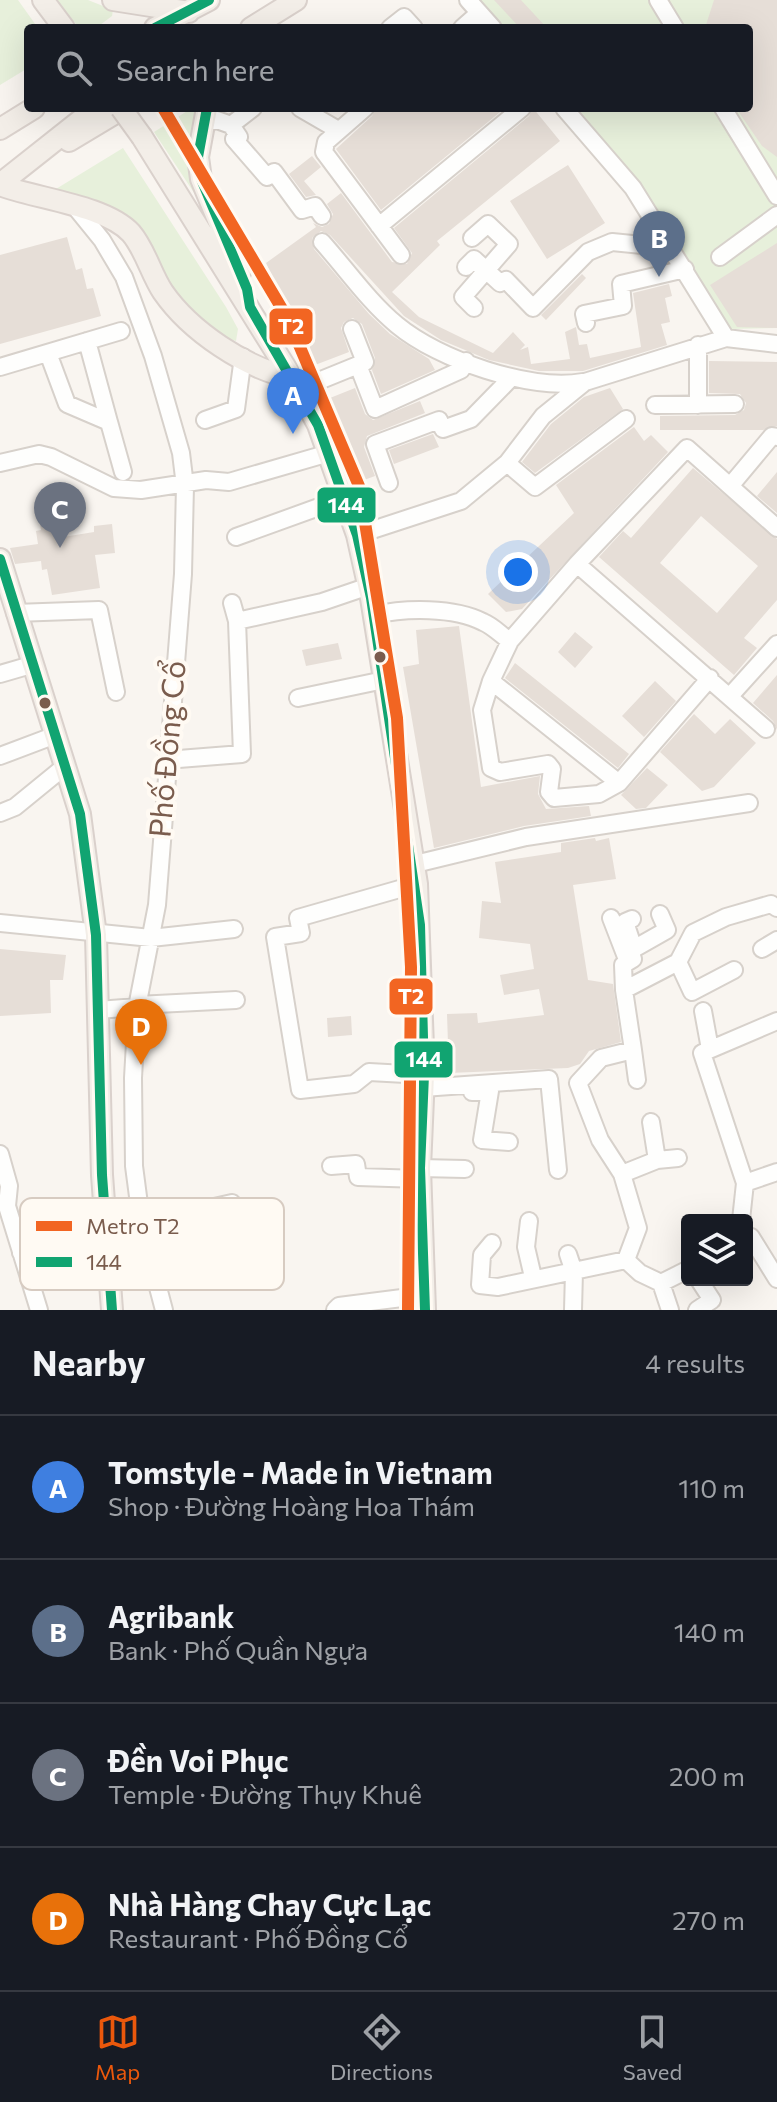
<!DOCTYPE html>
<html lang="en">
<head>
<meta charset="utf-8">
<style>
  :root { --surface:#171b24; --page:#20242c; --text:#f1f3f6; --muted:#9ea1a6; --line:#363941; --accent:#ea580c }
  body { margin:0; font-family:Commissioner,sans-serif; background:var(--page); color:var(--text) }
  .controls { position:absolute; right:24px; bottom:24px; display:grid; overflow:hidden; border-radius:8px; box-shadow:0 8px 32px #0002 }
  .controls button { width:72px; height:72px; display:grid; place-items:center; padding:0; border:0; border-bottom:2px solid var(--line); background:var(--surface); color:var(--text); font:40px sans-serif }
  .you { position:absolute; left:518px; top:572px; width:28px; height:28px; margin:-20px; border:6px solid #fff; border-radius:50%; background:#1a73e8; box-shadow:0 0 0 12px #1a73e833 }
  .badge { display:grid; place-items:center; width:52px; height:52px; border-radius:50%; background:var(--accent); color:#fff; font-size:26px; font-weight:700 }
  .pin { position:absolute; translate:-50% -66px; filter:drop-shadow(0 2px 4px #0008) }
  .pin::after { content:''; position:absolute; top:42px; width:28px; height:24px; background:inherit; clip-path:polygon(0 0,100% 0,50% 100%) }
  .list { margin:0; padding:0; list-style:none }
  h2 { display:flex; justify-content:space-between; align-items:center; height:104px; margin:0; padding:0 32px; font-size:34px }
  h2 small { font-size:26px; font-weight:400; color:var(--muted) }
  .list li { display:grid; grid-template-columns:52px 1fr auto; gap:24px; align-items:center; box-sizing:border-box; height:144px; padding:0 32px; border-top:2px solid var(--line) }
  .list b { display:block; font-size:30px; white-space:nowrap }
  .list p { margin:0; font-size:26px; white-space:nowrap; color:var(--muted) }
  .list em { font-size:26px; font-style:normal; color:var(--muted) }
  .icon { flex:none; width:44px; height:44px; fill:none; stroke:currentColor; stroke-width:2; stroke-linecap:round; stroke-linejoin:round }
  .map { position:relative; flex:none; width:777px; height:1310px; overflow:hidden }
  .search { position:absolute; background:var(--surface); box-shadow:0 8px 32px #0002; left:24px; right:24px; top:24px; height:88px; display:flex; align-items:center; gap:20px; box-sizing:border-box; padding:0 28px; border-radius:8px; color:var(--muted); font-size:30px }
  .sheet { height:680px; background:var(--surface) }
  nav { display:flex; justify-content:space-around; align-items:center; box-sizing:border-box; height:112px; border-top:2px solid var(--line); background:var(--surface); font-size:22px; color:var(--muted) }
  nav a { display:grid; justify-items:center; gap:4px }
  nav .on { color:var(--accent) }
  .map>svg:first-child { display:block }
</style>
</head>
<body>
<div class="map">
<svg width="777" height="1310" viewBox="0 0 777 1310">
  <rect width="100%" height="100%" fill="#f9f5f0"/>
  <!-- green -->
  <path fill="#e7f0db" d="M0 0H18L38 28H28V68L0 85Z
    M57 0H88L113 10 112 16 96 28H79Z
    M478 0H777V328L729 329 573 108H749V28H503Z
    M192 108H199L202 205 154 132Z
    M123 148 226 307 238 329 236 341 223 337 178 301 146 246 51 192Z"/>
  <!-- building -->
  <path fill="#e6ded7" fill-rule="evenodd" d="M494 0H521L547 28H520Z
    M714 0H777V157L762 146 736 108H749V28H705Z
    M376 108H505L381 210 336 149 372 116Z
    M533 108 560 141 437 241 440 245 392 292 419 317 493 353 513 332 525 345 520 350 528 347 531 364 570 359 565 332 576 327 579 345 587 344 590 358 641 347 633 293 669 284 672 296 665 298 670 322 661 324 667 345 583 371H539L489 360 441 340 404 316 330 235 321 231 312 238 314 249 369 314 390 334 429 359 435 370 381 394 372 370 375 358 362 324 353 318 344 322 341 328 349 352 315 365 266 263 316 227 313 223 322 227 329 224 333 214 327 204 341 193 392 262 407 264 412 253 394 228 529 116Z
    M312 156 321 167 304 181 316 195 306 197 289 174Z
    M568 165 605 223 547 259 510 201Z
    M67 237 76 270 82 268 87 289 93 288 101 316 0 344V255Z
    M777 243V328L737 327 710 285Z
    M582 274 586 278 546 320 541 315Z
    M709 361 777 362V426L763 430H660V416L735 415 744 410 746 403 740 394 709 393Z
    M355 388 365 414 373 420 420 401 425 413 367 436 364 447 375 476 353 484 320 402Z
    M610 388 623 409 535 473 522 462 551 424 584 397Z
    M634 427 644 441 651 435 668 452 522 609 506 612 488 594 574 513 556 485Z
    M433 434 439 447 394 464 389 450Z
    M693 468 777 539V600L744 638 757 648 734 675 599 557 623 531 631 538ZM701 516 758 566 717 613 660 563Z
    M777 472V513L757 496Z
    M50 497 57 538 94 532V526L112 524 115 553 95 555 100 588 52 595 47 569 42 570 41 561 15 564 10 548 38 544 36 531 41 530 36 500Z
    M459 626 481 787 540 776 538 794 546 809 589 806 591 816 524 826 434 848 403 667 419 664 416 630Z
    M575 632 593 647 575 668 558 652Z
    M338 643 342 659 306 666 302 650Z
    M515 663 629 754 618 768 505 678Z
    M777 675V730L773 721 753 703Z
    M655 681 676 701 644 737 622 716Z
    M694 714 715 734 730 719 756 743 714 787 702 791 660 752Z
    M647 768 668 785 646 808 636 809 621 795Z
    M595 838 596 841 609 838 616 879 573 885 588 980 613 984 621 1042 589 1051 580 1064 568 1068 449 1073 447 1014 477 1013 478 1023 544 1015 539 989 504 995 500 975 534 969 530 944 479 938 482 901 501 903 495 862 561 852V843Z
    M0 949 66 955 63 980H50L51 1013 0 1016Z
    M351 1016 352 1035 328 1037 327 1018Z"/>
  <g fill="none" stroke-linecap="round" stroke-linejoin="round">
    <!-- minor casing -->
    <g stroke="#d7d1cb" stroke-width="20">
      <path id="minor" d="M468 0 493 28
        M658 0 675 28
        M390 28 404 17 414 28
        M462 28 479 13
        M300 108 338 130
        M365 108 326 142 324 152 401 255
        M564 108 633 188 726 338
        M723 108 777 196
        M204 123 217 120 231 125 253 108
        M231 125 239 137 234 139 267 177 274 172 302 210 315 206 322 216
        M76 208 102 240 124 277 153 356 181 453 185 486 183 574 157 905 137 1007 133 1078 134 1166 142 1227 164 1310
        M379 226 522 108
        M472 238 488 224 509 244 463 297 474 308
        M322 242C347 270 369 302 397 325 439 360 530 391 583 382
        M720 257 777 215
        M466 267 474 259 500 283 506 280 533 308 588 252 612 242 672 248
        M586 323 584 314 623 306 621 284 685 269
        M352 329 365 362 358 365 375 409 461 370 466 361
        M48 353 67 404 109 422 87 341
        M0 367 121 331
        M299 389 358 365
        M655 405 735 404
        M698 405V345
        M205 420 236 409 243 357
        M109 422 123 472
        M0 463 39 454 51 457 114 488 141 490 206 480 229 482 329 453
        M507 463 535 487 626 419
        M389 483 375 444 439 420 443 429 471 419 511 378
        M731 485 772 436 777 437
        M357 535 461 501 507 463 543 416 585 382 726 338 777 344
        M236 537 341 499
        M577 564 687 448 777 528
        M15 613 99 610 116 692
        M374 615C405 608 454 607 483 622 493 626 501 635 510 641L577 564 766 729
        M237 621 322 602 369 586
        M510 641 491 681 619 783
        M0 674 31 665
        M491 681 482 710 491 768 500 772 548 764 552 769 549 792 554 798 599 794 619 783 710 678
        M730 696 777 644
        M298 698 384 680
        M0 756 53 736
        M166 760 242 754 237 621 232 603
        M0 813 15 807 64 767
        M411 865 526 837 749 803
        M417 884 298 918 301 933 275 937 300 1090 354 1084 369 1072 424 1075
        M611 918 628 962
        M632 919 625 922 634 949
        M0 923 151 938 234 929
        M762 949 777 940
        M678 962 692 992 734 970
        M624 990 623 965 633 959 630 951 667 930 660 914
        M137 1005 236 1000
        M98 1010 137 1007
        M703 1011 710 1049
        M633 1050 637 1080
        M423 1088 549 1079 558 1170
        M472 1092 490 1091 482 1140 509 1142
        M651 1122 657 1160
        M0 1154 9 1186 7 1206 39 1310
        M331 1166 356 1164 358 1177 420 1179
        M420 1168 465 1169
        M622 1174 657 1160 678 1158
        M745 1183 777 1172
        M741 1220 745 1183 702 1053 777 1021
        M529 1221 526 1247 533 1277
        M747 1238 751 1237 777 1279
        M492 1243 482 1255 480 1285 498 1287 626 1260 640 1273 661 1283 687 1270
        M21 1253 107 1230
        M568 1254 574 1272 573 1310
        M108 1259 149 1251 200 1249 192 1212 232 1203
        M626 1260 638 1228 622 1174 600 1140 578 1083 601 1058 633 1050 624 990 678 962 693 933 726 917 771 904 777 908
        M661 1283 670 1310
        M335 1310 339 1306 410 1297 425 1301
        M697 1310 712 1300 699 1280"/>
    </g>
    <!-- major casing -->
    <g stroke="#dad1cc" stroke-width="24">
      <path id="major" d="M43 0 64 28
        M113 0 189 12
        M155 28 209 0
        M251 28 296 0
        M207 108 198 157 201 179 240 273
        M0 129 34 108
        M142 137 299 389 318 425 357 535 371 598 417 884 424 1075 420 1168 425 1310
        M69 141 124 108
        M0 184 96 108
        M0 185C36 199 105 205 131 233 145 249 151 274 163 292 190 331 246 369 293 378
        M0 559 80 814 96 935 102 1175 112 1310"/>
    </g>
    <!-- minor -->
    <use href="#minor" stroke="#fefefd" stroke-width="16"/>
    <!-- major -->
    <use href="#major" stroke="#f3eee8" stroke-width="20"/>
    <!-- major-bridge casing -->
    <g stroke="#dad1cc" stroke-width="24" stroke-linecap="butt">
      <path id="major-bridge" d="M121 108 142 137"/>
    </g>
    <!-- major-bridge -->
    <use href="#major-bridge" stroke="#f3eee8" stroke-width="20"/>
    <!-- bus-1 casing -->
    <g stroke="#fffaf3" stroke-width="16">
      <path id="bus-1" d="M155 28 209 0
        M207 108 198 157 201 179 247 289 250 307 318 425 357 535 371 598 420 925 424 1075 420 1168 425 1310
        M0 559 80 814 96 935 102 1175 112 1310"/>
    </g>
    <!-- bus-1 -->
    <use href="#bus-1" stroke="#11a471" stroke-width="10"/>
    <!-- metro-1 casing -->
    <g stroke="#fffaf3" stroke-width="18">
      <path id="metro-1" d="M163 108 288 319 359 486 397 718 411 967 408 1310"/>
    </g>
    <!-- metro-1 -->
    <use href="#metro-1" stroke="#f26522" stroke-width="12"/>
  </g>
  <!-- markers -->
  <g fill="#7a5c4d" stroke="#fffaf3" stroke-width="3">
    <circle cx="380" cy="657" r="7"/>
    <circle cx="45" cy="703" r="7"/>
  </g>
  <g text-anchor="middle" stroke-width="8" stroke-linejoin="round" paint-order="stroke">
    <!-- street labels -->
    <g font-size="30" fill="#7a5c4d" stroke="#fffaf3">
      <text transform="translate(168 749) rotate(-85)" y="10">Phố Đồng Cổ</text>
    </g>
  </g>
  <!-- legend -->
  <rect x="20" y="1198" width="264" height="92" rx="12" fill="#fffaf3" stroke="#d7cbc1" stroke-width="2"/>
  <rect x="36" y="1221" width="36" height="10" fill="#f26522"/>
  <rect x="36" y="1257" width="36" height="10" fill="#11a471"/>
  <g font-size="22" fill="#7a5c4d">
    <text x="86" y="1234">Metro T2</text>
    <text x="86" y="1270">144</text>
  </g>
  <g stroke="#fffaf3" stroke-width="3">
    <rect x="268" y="307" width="46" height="39" rx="8" fill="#f26522"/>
    <rect x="316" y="486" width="61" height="38" rx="8" fill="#11a471"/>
    <rect x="388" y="977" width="46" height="39" rx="8" fill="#f26522"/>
    <rect x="393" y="1040" width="61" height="39" rx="8" fill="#11a471"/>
  </g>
  <g font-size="22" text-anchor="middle" font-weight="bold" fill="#fff">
    <text x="291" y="334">T2</text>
    <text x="346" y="513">144</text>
    <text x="411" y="1004">T2</text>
    <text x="424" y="1067">144</text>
  </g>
</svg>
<div class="controls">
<button><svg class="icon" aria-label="layers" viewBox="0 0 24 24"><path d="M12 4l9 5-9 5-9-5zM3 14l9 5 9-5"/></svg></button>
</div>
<div class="you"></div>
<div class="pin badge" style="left:293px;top:434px;background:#3f7fe0">A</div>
<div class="pin badge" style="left:659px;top:277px;background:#5c6f8a">B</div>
<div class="pin badge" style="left:60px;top:548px;background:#6b7280">C</div>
<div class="pin badge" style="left:141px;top:1065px;background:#e8710a">D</div>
<div class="search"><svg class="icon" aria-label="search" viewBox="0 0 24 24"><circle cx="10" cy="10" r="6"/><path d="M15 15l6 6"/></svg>Search here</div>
</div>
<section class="sheet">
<h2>Nearby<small>4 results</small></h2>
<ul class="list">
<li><span class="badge" style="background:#3f7fe0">A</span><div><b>Tomstyle - Made in Vietnam</b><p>Shop · Đường Hoàng Hoa Thám</p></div><em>110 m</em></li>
<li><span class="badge" style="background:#5c6f8a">B</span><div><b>Agribank</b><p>Bank · Phố Quần Ngựa</p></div><em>140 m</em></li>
<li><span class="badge" style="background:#6b7280">C</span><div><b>Đền Voi Phục</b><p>Temple · Đường Thụy Khuê</p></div><em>200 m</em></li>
<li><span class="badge" style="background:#e8710a">D</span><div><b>Nhà Hàng Chay Cực Lạc</b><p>Restaurant · Phố Đồng Cổ</p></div><em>270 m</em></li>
</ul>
</section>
<nav>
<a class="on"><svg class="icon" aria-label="map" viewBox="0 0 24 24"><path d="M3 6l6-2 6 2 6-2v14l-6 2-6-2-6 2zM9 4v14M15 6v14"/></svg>Map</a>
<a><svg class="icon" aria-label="directions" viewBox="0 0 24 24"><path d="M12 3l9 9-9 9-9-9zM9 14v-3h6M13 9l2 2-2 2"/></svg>Directions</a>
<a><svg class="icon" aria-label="saved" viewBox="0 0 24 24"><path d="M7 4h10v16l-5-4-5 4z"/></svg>Saved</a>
</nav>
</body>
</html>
